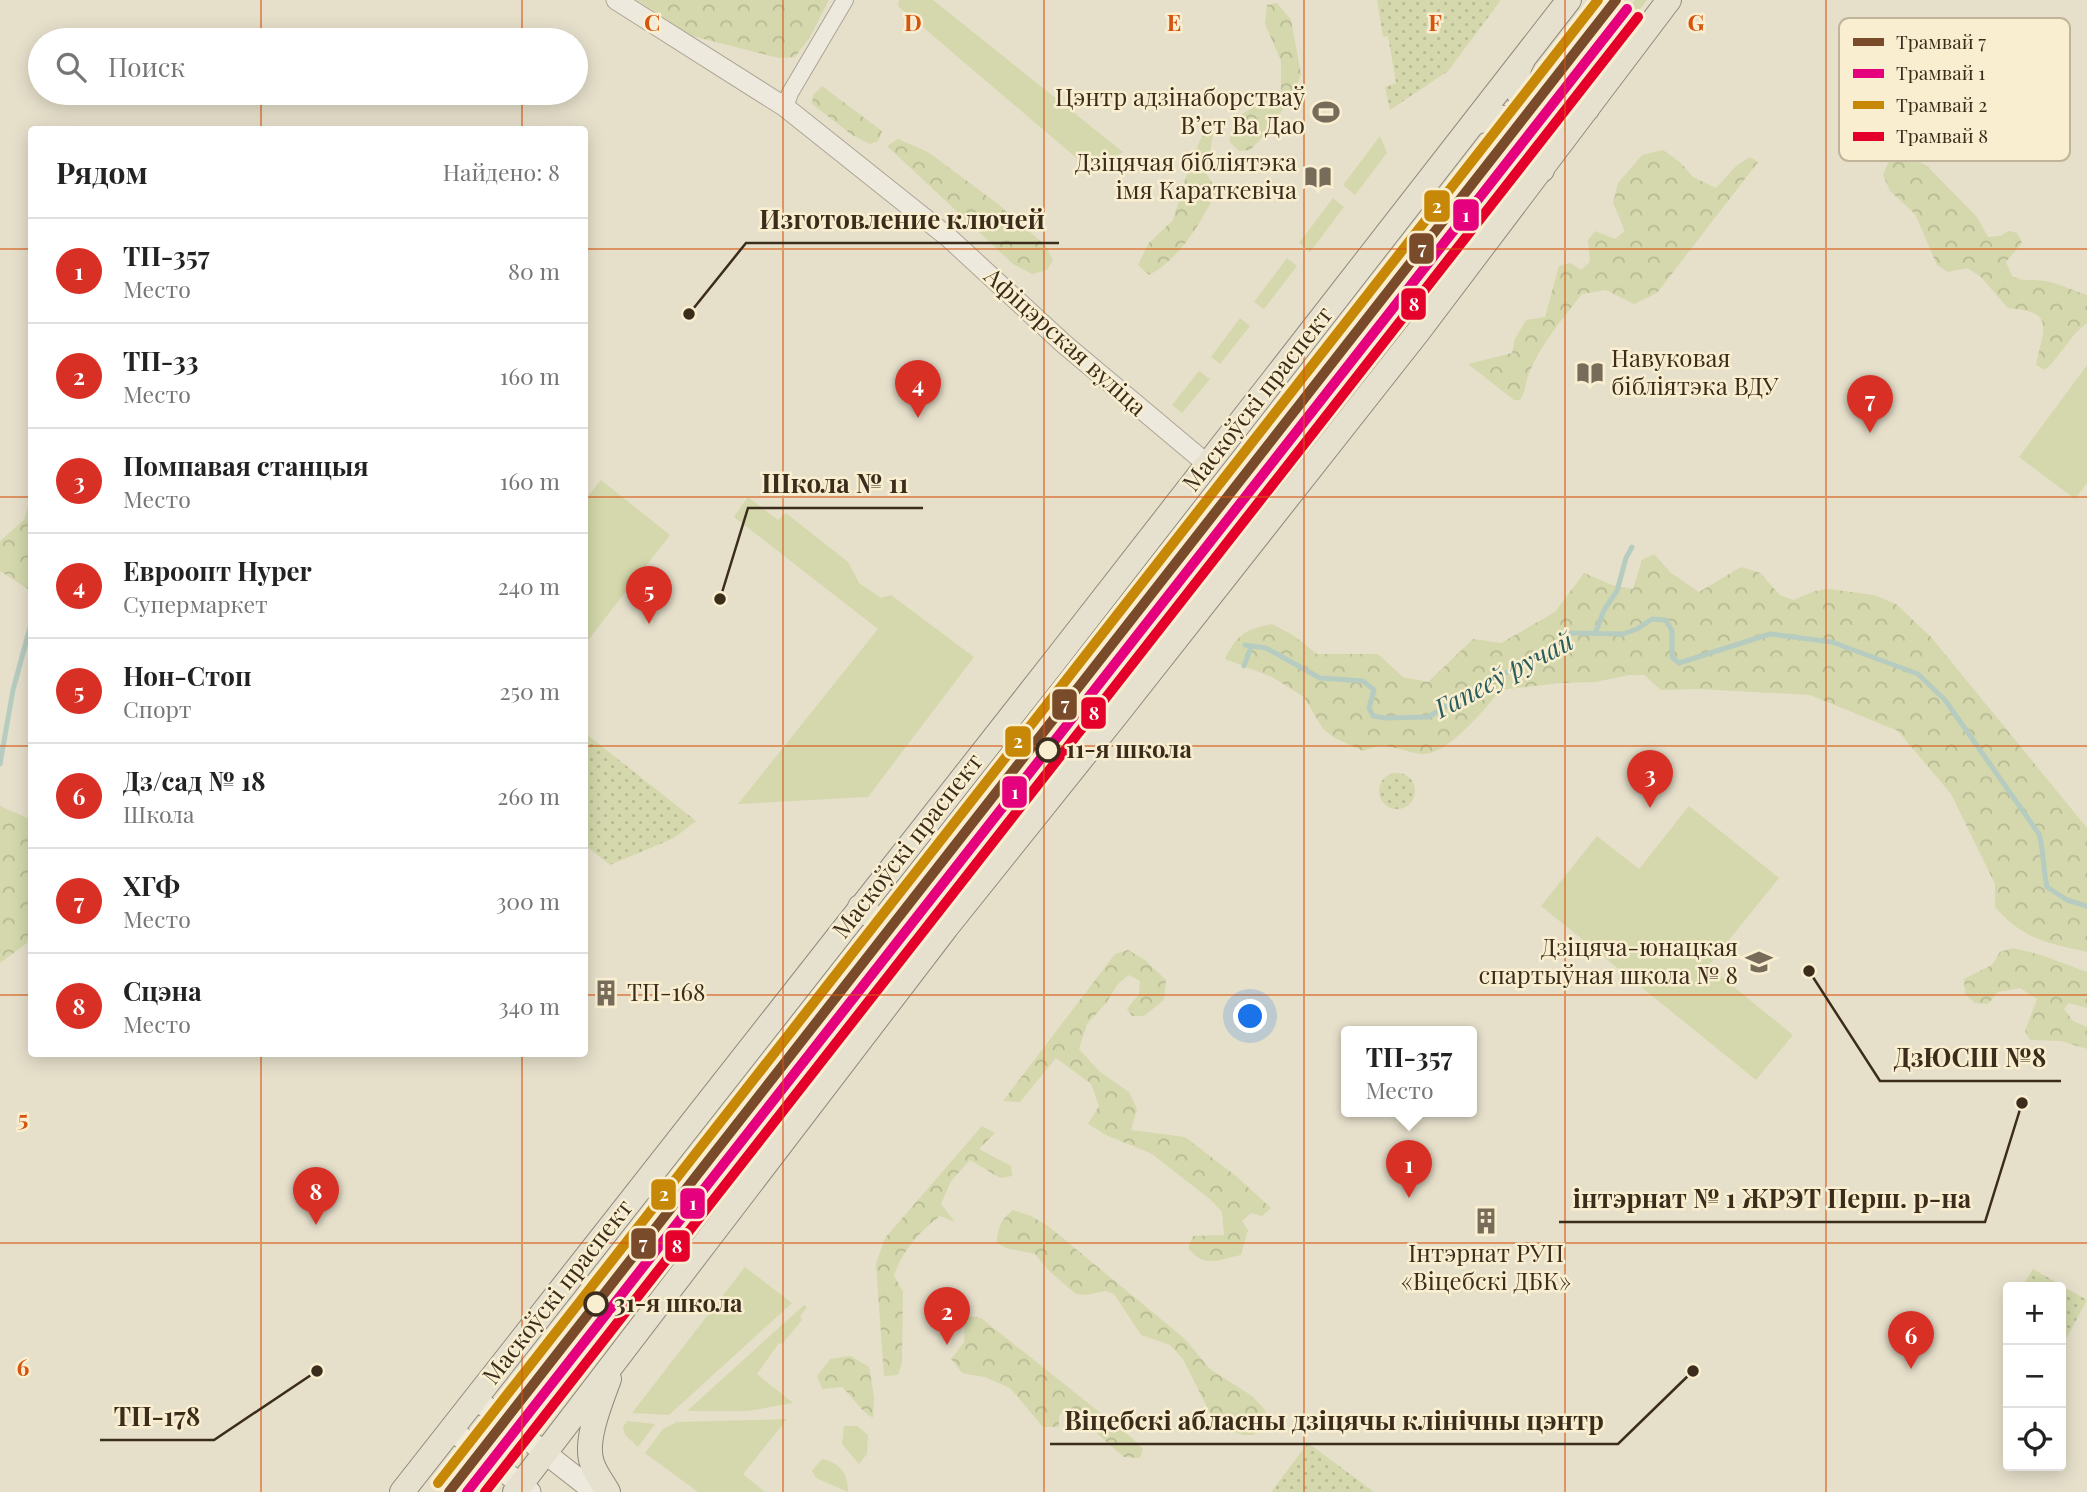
<!DOCTYPE html>
<html lang="ru">
<head>
<meta charset="utf-8">
<style>
  :root { --surface:#fff; --page:#f2f2f2; --text:#222; --muted:#767676; --line:#e0e0e0; --accent:#d93025 }
  body { margin:0; font-family:"Playfair Display",serif; background:var(--page); color:var(--text) }
  .controls { position:absolute; right:21px; bottom:21px; display:grid; overflow:hidden; border-radius:7px; box-shadow:0 4px 18px #0003 }
  .controls button { width:63px; height:63px; display:grid; place-items:center; padding:0; border:0; border-bottom:2px solid var(--line); background:var(--surface); color:var(--text); font:35px sans-serif }
  .you { position:absolute; left:1251px; top:1017px; width:24px; height:24px; margin:-18px; border:5px solid #fff; border-radius:50%; background:#1a73e8; box-shadow:0 0 0 10px #1a73e833 }
  .badge { display:grid; place-items:center; width:46px; height:46px; border-radius:50%; background:var(--accent); color:#fff; font-size:23px; font-weight:700 }
  .pin { position:absolute; translate:-50% -58px; filter:drop-shadow(0 2px 4px #0008) }
  .pin::after { content:''; position:absolute; top:37px; width:24px; height:21px; background:inherit; clip-path:polygon(0 0,100% 0,50% 100%) }
  .popup { position:absolute; left:1341px; top:1026px; width:136px; height:91px; box-sizing:border-box; display:grid; place-content:center; border-radius:7px; background:var(--surface); filter:drop-shadow(0 2px 5px #0005); font-size:23px; white-space:nowrap; color:var(--muted) }
  .popup b { font-size:26px; color:var(--text) }
  .popup::after { content:''; position:absolute; left:50%; top:100%; margin-left:-14px; border:14px solid transparent; border-top-color:var(--surface) }
  .list { margin:0; padding:0; list-style:none }
  h2 { display:flex; justify-content:space-between; align-items:center; height:91px; margin:0; padding:0 28px; font-size:30px }
  h2 small { font-size:23px; font-weight:400; color:var(--muted) }
  .list li { display:grid; grid-template-columns:46px 1fr auto; gap:21px; align-items:center; box-sizing:border-box; height:105px; padding:0 28px; border-top:2px solid var(--line) }
  .list b { display:block; font-size:26px; white-space:nowrap }
  .list p { margin:0; font-size:23px; white-space:nowrap; color:var(--muted) }
  .list em { font-size:23px; font-style:normal; color:var(--muted) }
  .icon { flex:none; width:38px; height:38px; fill:none; stroke:currentColor; stroke-width:2; stroke-linecap:round; stroke-linejoin:round }
  .map { position:relative; flex:none; width:2087px; height:1492px; overflow:hidden }
  .search { position:absolute; background:var(--surface); box-shadow:0 4px 18px #0003; left:28px; top:28px; width:560px; height:77px; display:flex; align-items:center; gap:18px; box-sizing:border-box; padding:0 24px; border-radius:38px; color:var(--muted); font-size:26px }
  .panel { position:absolute; background:var(--surface); box-shadow:0 4px 18px #0003; left:28px; top:126px; width:560px; height:931px; border-radius:7px }
  .map>svg:first-child { display:block }
</style>
</head>
<body>
<div class="map">
<svg width="2087" height="1492" viewBox="0 0 2087 1492">
  <defs>
    <pattern id="forest-crowns" width="20" height="18" patternUnits="userSpaceOnUse" patternTransform="scale(1.75)"><rect width="20" height="18" fill="#d4d8ac"/><path d="M2 6a3 3 0 1 1 6 0M12 15a3 3 0 1 1 6 0" fill="none" stroke="#b7ba93"/></pattern>
    <pattern id="park-dots" width="8" height="8" patternUnits="userSpaceOnUse" patternTransform="scale(1.75)"><rect width="8" height="8" fill="#d4d8ac"/><path d="M2 2h.1M6 6h.1" fill="none" stroke="#b7ba93" stroke-width="1.8" stroke-linecap="round"/></pattern>
  </defs>
  <rect width="100%" height="100%" fill="#e6e0cb"/>
  <!-- green -->
  <path fill="#d4d8ac" d="M899 0H933L1123 152 1093 172 898 6Z
    M1595 0H1609L1536 97 1533 88 1536 78Z
    M1635 0H1647L1569 104 1553 109Z
    M1499 132H1509L1169 564 1160 557 1489 139Z
    M1380 136 1387 153 1355 195 1343 185Z
    M1525 144 1527 155 1522 164 1108 695 1100 688Z
    M1333 198 1344 207 1310 252 1299 243Z
    M1287 258 1297 266 1264 309 1254 302Z
    M1240 318 1250 326 1220 364 1211 357Z
    M2087 365V483L2075 499 2019 457Z
    M1199 371 1210 379 1182 413 1172 405Z
    M601 480 670 535 585 644V500Z
    M748 497 778 520 786 513 848 562 859 583 881 598 891 595 974 657 868 797 738 804 878 629 734 517Z
    M1062 682 1072 690 898 915 895 905 897 893Z
    M1689 806 1779 878 1708 966 1793 1035 1756 1080 1541 906 1597 836 1639 869Z
    M1002 813 1010 820 931 920 922 926 914 925Z
    M873 940 623 1259 615 1253 851 949 861 942Z
    M889 953 892 964 886 975 570 1378 562 1372Z
    M745 1267 792 1303 669 1415 632 1413Z
    M804 1305 807 1307 800 1317 802 1320 782 1344 779 1343 757 1374 793 1403 748 1411H687Z
    M787 1419 743 1474 765 1492H698L645 1453 663 1429 677 1422Z
    M627 1421 655 1424 638 1447 625 1435 623 1427Z
    M844 1426H857L868 1435 867 1454 859 1464 842 1444Z
    M822 1459C840 1463 848 1473 848 1492L816 1478 812 1471Z"/>
  <!-- forest -->
  <path fill="url(#forest-crowns)" d="M637 0H829L810 37 795 57 779 58 692 36Z
    M1277 3 1291 20 1301 74 1294 94 1263 137 1250 150 1239 151 1229 141 1236 118 1255 106 1273 104 1281 96V61L1265 24 1267 5Z
    M822 86 882 131 878 141 870 144 852 135 812 104 813 95Z
    M1214 130 1206 173 1217 191C1201 222 1181 258 1149 275L1138 265 1148 244 1173 220 1191 160 1204 132Z
    M898 139 928 152 998 204 1045 245 1053 260 1047 270 1032 274 1013 264 887 146Z
    M1663 150 1681 163 1693 177 1716 188 1736 166 1750 157 1758 162 1657 293 1634 304 1606 290 1582 294C1563 318 1541 344 1529 373 1525 383 1526 391 1520 400H1514L1468 364 1512 353 1515 339 1526 320 1545 317 1559 266 1570 263 1581 270 1590 262 1588 240 1595 231 1615 239 1625 231 1613 203 1618 183 1642 155Z
    M1899 154 1926 165 1977 217 1988 237 2000 236 2009 231 2017 233 2022 243 2006 262 2012 276C2026 283 2031 278 2045 281 2059 283 2073 291 2087 295V323C2069 336 2061 356 2045 370L2036 365C2043 328 2057 312 2008 308L1980 276 1967 268 1948 272 1937 265 1915 214 1890 191 1883 175 1891 156Z
    M31 497 32 591H31L0 571V541L24 520Z
    M1654 554 1671 573 1699 592 1741 567 1760 573 1780 595 1793 600 1815 591 1829 589 1874 595 1896 604 1931 637 2087 828V952C2045 942 2026 941 1995 907V884L1951 794 1898 731 1810 695 1698 689 1661 690 1644 675H1630L1595 682 1560 683 1500 690C1485 709 1448 755 1422 754 1409 753 1397 747 1384 746 1378 745 1370 749 1363 751L1335 738 1323 729 1304 697 1272 677 1225 659C1237 634 1246 629 1272 624L1293 635 1317 654H1378L1403 677 1428 682 1473 639 1501 643 1555 612 1584 573 1612 585 1633 589 1642 560Z
    M0 806 32 820 31 924 27 943 0 963Z
    M2013 948 2041 955 2087 972V1008L2069 1003 2064 1009 2073 1021 2087 1027V1049L2061 1041 2030 1040 2025 1031 2037 999 2020 988 1998 992 1988 1004 1975 1003 1965 994 1964 979 1992 965 2000 952Z
    M1128 950 1145 960 1166 980 1164 1000 1144 1016H1132L1127 1009 1139 994 1140 981 1129 975 1118 984 1106 1003 1087 1024 1079 1049 1100 1072 1129 1092 1137 1109 1131 1130 1185 1137 1236 1176 1271 1208 1262 1216 1251 1213 1242 1221 1248 1230 1241 1255C1217 1260 1205 1269 1188 1248L1193 1236 1224 1235 1222 1212 1211 1200 1152 1154 1106 1135 1088 1124 1099 1106 1091 1084 1056 1058 1020 1102 1003 1101 1115 954Z
    M982 1126 995 1133 979 1149 1011 1166 1012 1176 1000 1178 970 1160 951 1181 941 1204 955 1222 940 1216C919 1232 903 1250 894 1275L903 1292 902 1363 898 1375 884 1376 876 1264 885 1238Z
    M1013 1210 1031 1216 1048 1226 1185 1339 1210 1369 1252 1396 1265 1410 1266 1420 1262 1429 1253 1435H1243L1223 1427 1210 1413 1183 1359 1170 1345 1141 1335 1114 1294 1106 1291 1086 1295 1076 1294 1048 1270 1035 1254 1006 1248 997 1243C997 1229 1002 1218 1013 1210Z
    M968 1316 981 1318 1132 1438 1143 1449 1140 1458 1124 1457 1066 1407 1059 1416V1427H1043L1010 1388 985 1377 962 1373 951 1359 964 1342 965 1322Z
    M851 1356 869 1367 874 1397 873 1418C860 1411 853 1397 842 1387L822 1389 817 1376 830 1359Z"/>
  <!-- park -->
  <path fill="url(#park-dots)" d="M1377 0H1501L1448 71 1390 110 1385 87 1396 83 1388 36 1383 37Z
    M584 733H585L696 821 674 838 610 865 585 845Z
    M1379 791a18 18 0 1 1 36 0a18 18 0 1 1-36 0Z
    M2033 1269 2087 1300 2066 1339 2061 1336V1287H2022Z
    M1308 1443 1374 1492H1271Z"/>
  <g fill="none" stroke-linecap="round" stroke-linejoin="round">
    <!-- stream -->
    <path stroke="#b7ccc0" stroke-width="5" d="M1595 634 1604 610 1617 591 1626 558 1632 547
      M1245 645 1266 648 1320 678 1363 681 1374 690 1369 708 1373 716 1386 718 1428 717 1492 679 1533 661 1571 633 1623 634 1637 629 1652 619 1666 620 1672 631V657L1679 663 1770 634 1832 642 1918 674 1945 700 2039 834C2044 852 2043 869 2047 887L2067 900 2087 906
      M1244 666 1251 647
      M0 764 13 690 32 620"/>
    <!-- minor casing -->
    <g stroke="#aba495" stroke-width="18">
      <path id="minor" d="M785 107 790 93 845 0"/>
    </g>
    <!-- tertiary casing -->
    <g stroke="#aba495" stroke-width="21">
      <path id="tertiary" d="M616 0 785 107 948 237 1064 344 1207 464"/>
    </g>
    <!-- secondary casing -->
    <g stroke="#9b9484" stroke-width="23">
      <path id="secondary" d="M475 1398 595 1492
        M451 1429 530 1492"/>
    </g>
    <!-- primary casing -->
    <g stroke="#90897b" stroke-width="26">
      <path id="primary" d="M1523 60C1499 101 1550 140 1587 109
        M1474 123C1514 108 1545 125 1542 170
        M860 907 924 957
        M402 1492 1053 663 1569 0
        M515 1492 946 928 1118 713 1418 332 1669 0
        M608 1492C603 1483 595 1473 592 1463 584 1441 601 1401 609 1379"/>
    </g>
    <!-- minor -->
    <use href="#minor" stroke="#eee9dd" stroke-width="16"/>
    <!-- tertiary -->
    <use href="#tertiary" stroke="#eee9dd" stroke-width="19"/>
    <!-- secondary -->
    <use href="#secondary" stroke="#eee9dd" stroke-width="21"/>
    <!-- primary -->
    <use href="#primary" stroke="#e6e0ce" stroke-width="24"/>
    <!-- tram-1 casing -->
    <g stroke="#f9efd0" stroke-width="16">
      <path id="tram-1" d="M449 1492 1616 0"/>
    </g>
    <!-- tram-2 casing -->
    <g stroke="#f9efd0" stroke-width="16">
      <path id="tram-2" d="M467 1492 1627 9"/>
    </g>
    <!-- tram-3 casing -->
    <g stroke="#f9efd0" stroke-width="16">
      <path id="tram-3" d="M438 1483 1598 0"/>
    </g>
    <!-- tram-4 casing -->
    <g stroke="#f9efd0" stroke-width="16">
      <path id="tram-4" d="M485 1492 1638 17"/>
    </g>
    <!-- tram-1 -->
    <use href="#tram-1" stroke="#7a4b2a" stroke-width="10"/>
    <!-- tram-2 -->
    <use href="#tram-2" stroke="#e5007d" stroke-width="10"/>
    <!-- tram-3 -->
    <use href="#tram-3" stroke="#c88807" stroke-width="10"/>
    <!-- tram-4 -->
    <use href="#tram-4" stroke="#e4002b" stroke-width="10"/>
  </g>
  <!-- grid -->
  <path fill="none" stroke="#d7540e" stroke-width="2" stroke-opacity="0.55" d="M261 0V40M522 0V40M783 0V1492M1044 0V1492M1304 0V1492M1565 0V1492M1826 0V1492M261 93V130M522 93V130M0 249H32M584 249H2087M0 497H32M584 497H2087M0 746H32M584 746H2087M0 995H32M584 995H2087M261 1054V1492M522 1054V1492M0 1243H2087"/>
  <!-- icons -->
  <defs>
    <g id="stadium-bare" transform="scale(2.1)"><path d="M0-5a6.5 5 0 1 0 0 10a6.5 5 0 1 0 0-10ZM-3.5-1.8h7v3.6h-7Z" fill="#776b59" stroke="#f9efd0" stroke-width="2.5" paint-order="stroke"/></g>
    <g id="library-bare" transform="scale(2.1)"><path d="M-6-4Q-3-5.5-.7-3.5V5Q-3 3-6 4ZM6-4Q3-5.5 .7-3.5V5Q3 3 6 4Z" fill="#776b59" stroke="#f9efd0" stroke-width="2.5" paint-order="stroke"/></g>
    <g id="school-bare" transform="scale(2.1)"><path d="M0-5L7-2L0 1L-7-2ZM-4 1L0 2.5L4 1V4Q0 6-4 4Z" fill="#776b59" stroke="#f9efd0" stroke-width="2.5" paint-order="stroke"/></g>
    <g id="building-bare" transform="scale(2.1)"><path d="M-4-6H4V6H1V3H-1V6H-4ZM-2.5-4.3h1.7v1.8h-1.7ZM.8-4.3h1.7v1.8H.8ZM-2.5-1h1.7V.8h-1.7ZM.8-1h1.7V.8H.8Z" fill="#776b59" stroke="#f9efd0" stroke-width="2.5" paint-order="stroke"/></g>
  </defs>
  <g fill-rule="evenodd">
    <use href="#stadium-bare" x="1326" y="112"/>
    <use href="#library-bare" x="1318" y="177"/>
    <use href="#library-bare" x="1590" y="373"/>
    <use href="#school-bare" x="1759" y="962"/>
    <use href="#building-bare" x="606" y="993"/>
    <use href="#building-bare" x="1486" y="1221"/>
  </g>
  <!-- markers -->
  <g fill="#f9efd0" stroke="#3b2c1c" stroke-width="3.5">
    <circle cx="1048" cy="750" r="11"/>
    <circle cx="596" cy="1304" r="11"/>
  </g>
  <g text-anchor="middle" stroke-width="5" stroke-linejoin="round" paint-order="stroke">
    <!-- poi labels -->
    <g font-size="24" fill="#3b2c1c" stroke="#f9efd0" text-anchor="end">
      <text x="1305" y="106">Цэнтр адзінаборстваў<tspan x="1305" dy="28">Вʼет Ва Дао</tspan></text>
      <text x="1297" y="171">Дзіцячая бібліятэка<tspan x="1297" dy="28">імя Караткевіча</tspan></text>
      <text x="1611" y="367" text-anchor="start">Навуковая<tspan x="1611" dy="28">бібліятэка ВДУ</tspan></text>
      <text x="1738" y="956">Дзіцяча-юнацкая<tspan x="1738" dy="28">спартыўная школа № 8</tspan></text>
      <text x="627" y="1001" text-anchor="start">ТП-168</text>
      <text x="1486" y="1262" text-anchor="middle">Інтэрнат РУП<tspan x="1486" dy="28">«Віцебскі ДБК»</tspan></text>
    </g>
    <!-- street labels -->
    <g font-size="24" fill="#3b2c1c" stroke="#f9efd0">
      <text transform="translate(1065 342) rotate(42)" y="8">Афіцэрская вуліца</text>
      <text transform="translate(1258 399) rotate(-52)" y="8">Маскоўскі праспект</text>
      <text transform="translate(908 846) rotate(-52)" y="8">Маскоўскі праспект</text>
      <text transform="translate(558 1292) rotate(-52)" y="8">Маскоўскі праспект</text>
    </g>
    <!-- stop labels -->
    <g font-size="24" font-weight="bold" fill="#3b2c1c" stroke="#f9efd0" text-anchor="start">
      <text x="1066" y="758">11-я школа</text>
      <text x="614" y="1312">31-я школа</text>
    </g>
    <!-- water labels -->
    <g font-size="26" font-style="italic" fill="#295c5c" stroke="#f9efd0">
      <text transform="translate(1504 675) rotate(-28)" y="9">Гапееў ручай</text>
    </g>
  </g>
  <!-- legend -->
  <rect x="1839" y="18" width="231" height="143" rx="10" fill="#f9efd0" stroke="#c0b49a" stroke-width="2"/>
  <rect x="1853" y="38" width="31" height="8" fill="#7a4b2a"/>
  <rect x="1853" y="69" width="31" height="9" fill="#e5007d"/>
  <rect x="1853" y="101" width="31" height="8" fill="#c88807"/>
  <rect x="1853" y="132" width="31" height="9" fill="#e4002b"/>
  <g font-size="19" fill="#3b2c1c">
    <text x="1896" y="49">Трамвай 7</text>
    <text x="1896" y="80">Трамвай 1</text>
    <text x="1896" y="112">Трамвай 2</text>
    <text x="1896" y="143">Трамвай 8</text>
  </g>
  <g font-size="23" text-anchor="middle" font-weight="bold" fill="#d7540e" stroke="#f9efd0" stroke-width="5" stroke-linejoin="round" paint-order="stroke">
    <text x="652" y="31">C</text>
    <text x="913" y="31">D</text>
    <text x="1174" y="31">E</text>
    <text x="1435" y="31">F</text>
    <text x="1696" y="31">G</text>
    <text x="23" y="1127">5</text>
    <text x="23" y="1376">6</text>
  </g>
  <!-- callouts -->
  <path fill="none" stroke="#3b2c1c" stroke-width="2.5" d="M689 314L746 243H1059M720 599L748 508H923M1809 971L1880 1081H2061M2022 1103L1985 1222H1559M317 1371L214 1440H100M1693 1371L1618 1444H1050"/>
  <g fill="#3b2c1c" stroke="#f9efd0" stroke-width="2.5">
    <circle cx="689" cy="314" r="7"/>
    <circle cx="720" cy="599" r="7"/>
    <circle cx="1809" cy="971" r="7"/>
    <circle cx="2022" cy="1103" r="7"/>
    <circle cx="317" cy="1371" r="7"/>
    <circle cx="1693" cy="1371" r="7"/>
  </g>
  <g font-size="26" text-anchor="middle" font-weight="bold" fill="#3b2c1c" stroke="#f9efd0" stroke-width="5" stroke-linejoin="round" paint-order="stroke">
    <text x="902" y="229">Изготовление ключей</text>
    <text x="835" y="493">Школа № 11</text>
    <text x="1970" y="1067">ДзЮСШ №8</text>
    <text x="1772" y="1208">інтэрнат № 1 ЖРЭТ Перш. р-на</text>
    <text x="157" y="1426">ТП-178</text>
    <text x="1334" y="1430">Віцебскі абласны дзіцячы клінічны цэнтр</text>
  </g>
  <g stroke="#f9efd0" stroke-width="2.5">
    <rect x="1423" y="189" width="28" height="34" rx="7" fill="#c88807"/>
    <rect x="1452" y="198" width="28" height="34" rx="7" fill="#e5007d"/>
    <rect x="1408" y="232" width="27" height="33" rx="7" fill="#7a4b2a"/>
    <rect x="1400" y="287" width="27" height="34" rx="7" fill="#e4002b"/>
    <rect x="1051" y="688" width="27" height="33" rx="7" fill="#7a4b2a"/>
    <rect x="1080" y="696" width="27" height="34" rx="7" fill="#e4002b"/>
    <rect x="1004" y="725" width="28" height="33" rx="7" fill="#c88807"/>
    <rect x="1001" y="775" width="27" height="34" rx="7" fill="#e5007d"/>
    <rect x="650" y="1178" width="27" height="33" rx="7" fill="#c88807"/>
    <rect x="679" y="1187" width="27" height="33" rx="7" fill="#e5007d"/>
    <rect x="630" y="1227" width="27" height="33" rx="7" fill="#7a4b2a"/>
    <rect x="664" y="1229" width="27" height="34" rx="7" fill="#e4002b"/>
  </g>
  <g font-size="19" text-anchor="middle" font-weight="bold" fill="#fff">
    <text x="1437" y="213">2</text>
    <text x="1466" y="222">1</text>
    <text x="1422" y="255">7</text>
    <text x="1414" y="311">8</text>
    <text x="1065" y="711">7</text>
    <text x="1094" y="720">8</text>
    <text x="1018" y="748">2</text>
    <text x="1015" y="799">1</text>
    <text x="664" y="1201">2</text>
    <text x="693" y="1210">1</text>
    <text x="643" y="1250">7</text>
    <text x="677" y="1253">8</text>
  </g>
</svg>
<div class="controls">
<button>+</button>
<button>−</button>
<button><svg class="icon" aria-label="locate" viewBox="0 0 24 24"><circle cx="12" cy="12" r="6"/><path d="M12 2v4M12 18v4M2 12h4M18 12h4"/></svg></button>
</div>
<div class="you"></div>
<div class="pin badge" style="left:1409px;top:1198px">1</div>
<div class="popup"><b>ТП-357</b>Место</div>
<div class="pin badge" style="left:947px;top:1345px">2</div>
<div class="pin badge" style="left:1650px;top:808px">3</div>
<div class="pin badge" style="left:918px;top:418px">4</div>
<div class="pin badge" style="left:649px;top:624px">5</div>
<div class="pin badge" style="left:1911px;top:1369px">6</div>
<div class="pin badge" style="left:1870px;top:433px">7</div>
<div class="pin badge" style="left:316px;top:1225px">8</div>
<div class="search"><svg class="icon" aria-label="search" viewBox="0 0 24 24"><circle cx="10" cy="10" r="6"/><path d="M15 15l6 6"/></svg>Поиск</div>
<section class="panel">
<h2>Рядом<small>Найдено: 8</small></h2>
<ul class="list">
<li><span class="badge">1</span><div><b>ТП-357</b><p>Место</p></div><em>80 m</em></li>
<li><span class="badge">2</span><div><b>ТП-33</b><p>Место</p></div><em>160 m</em></li>
<li><span class="badge">3</span><div><b>Помпавая станцыя</b><p>Место</p></div><em>160 m</em></li>
<li><span class="badge">4</span><div><b>Евроопт Hyper</b><p>Супермаркет</p></div><em>240 m</em></li>
<li><span class="badge">5</span><div><b>Нон-Стоп</b><p>Спорт</p></div><em>250 m</em></li>
<li><span class="badge">6</span><div><b>Дз/сад № 18</b><p>Школа</p></div><em>260 m</em></li>
<li><span class="badge">7</span><div><b>ХГФ</b><p>Место</p></div><em>300 m</em></li>
<li><span class="badge">8</span><div><b>Сцэна</b><p>Место</p></div><em>340 m</em></li>
</ul>
</section>
</div>
</body>
</html>
